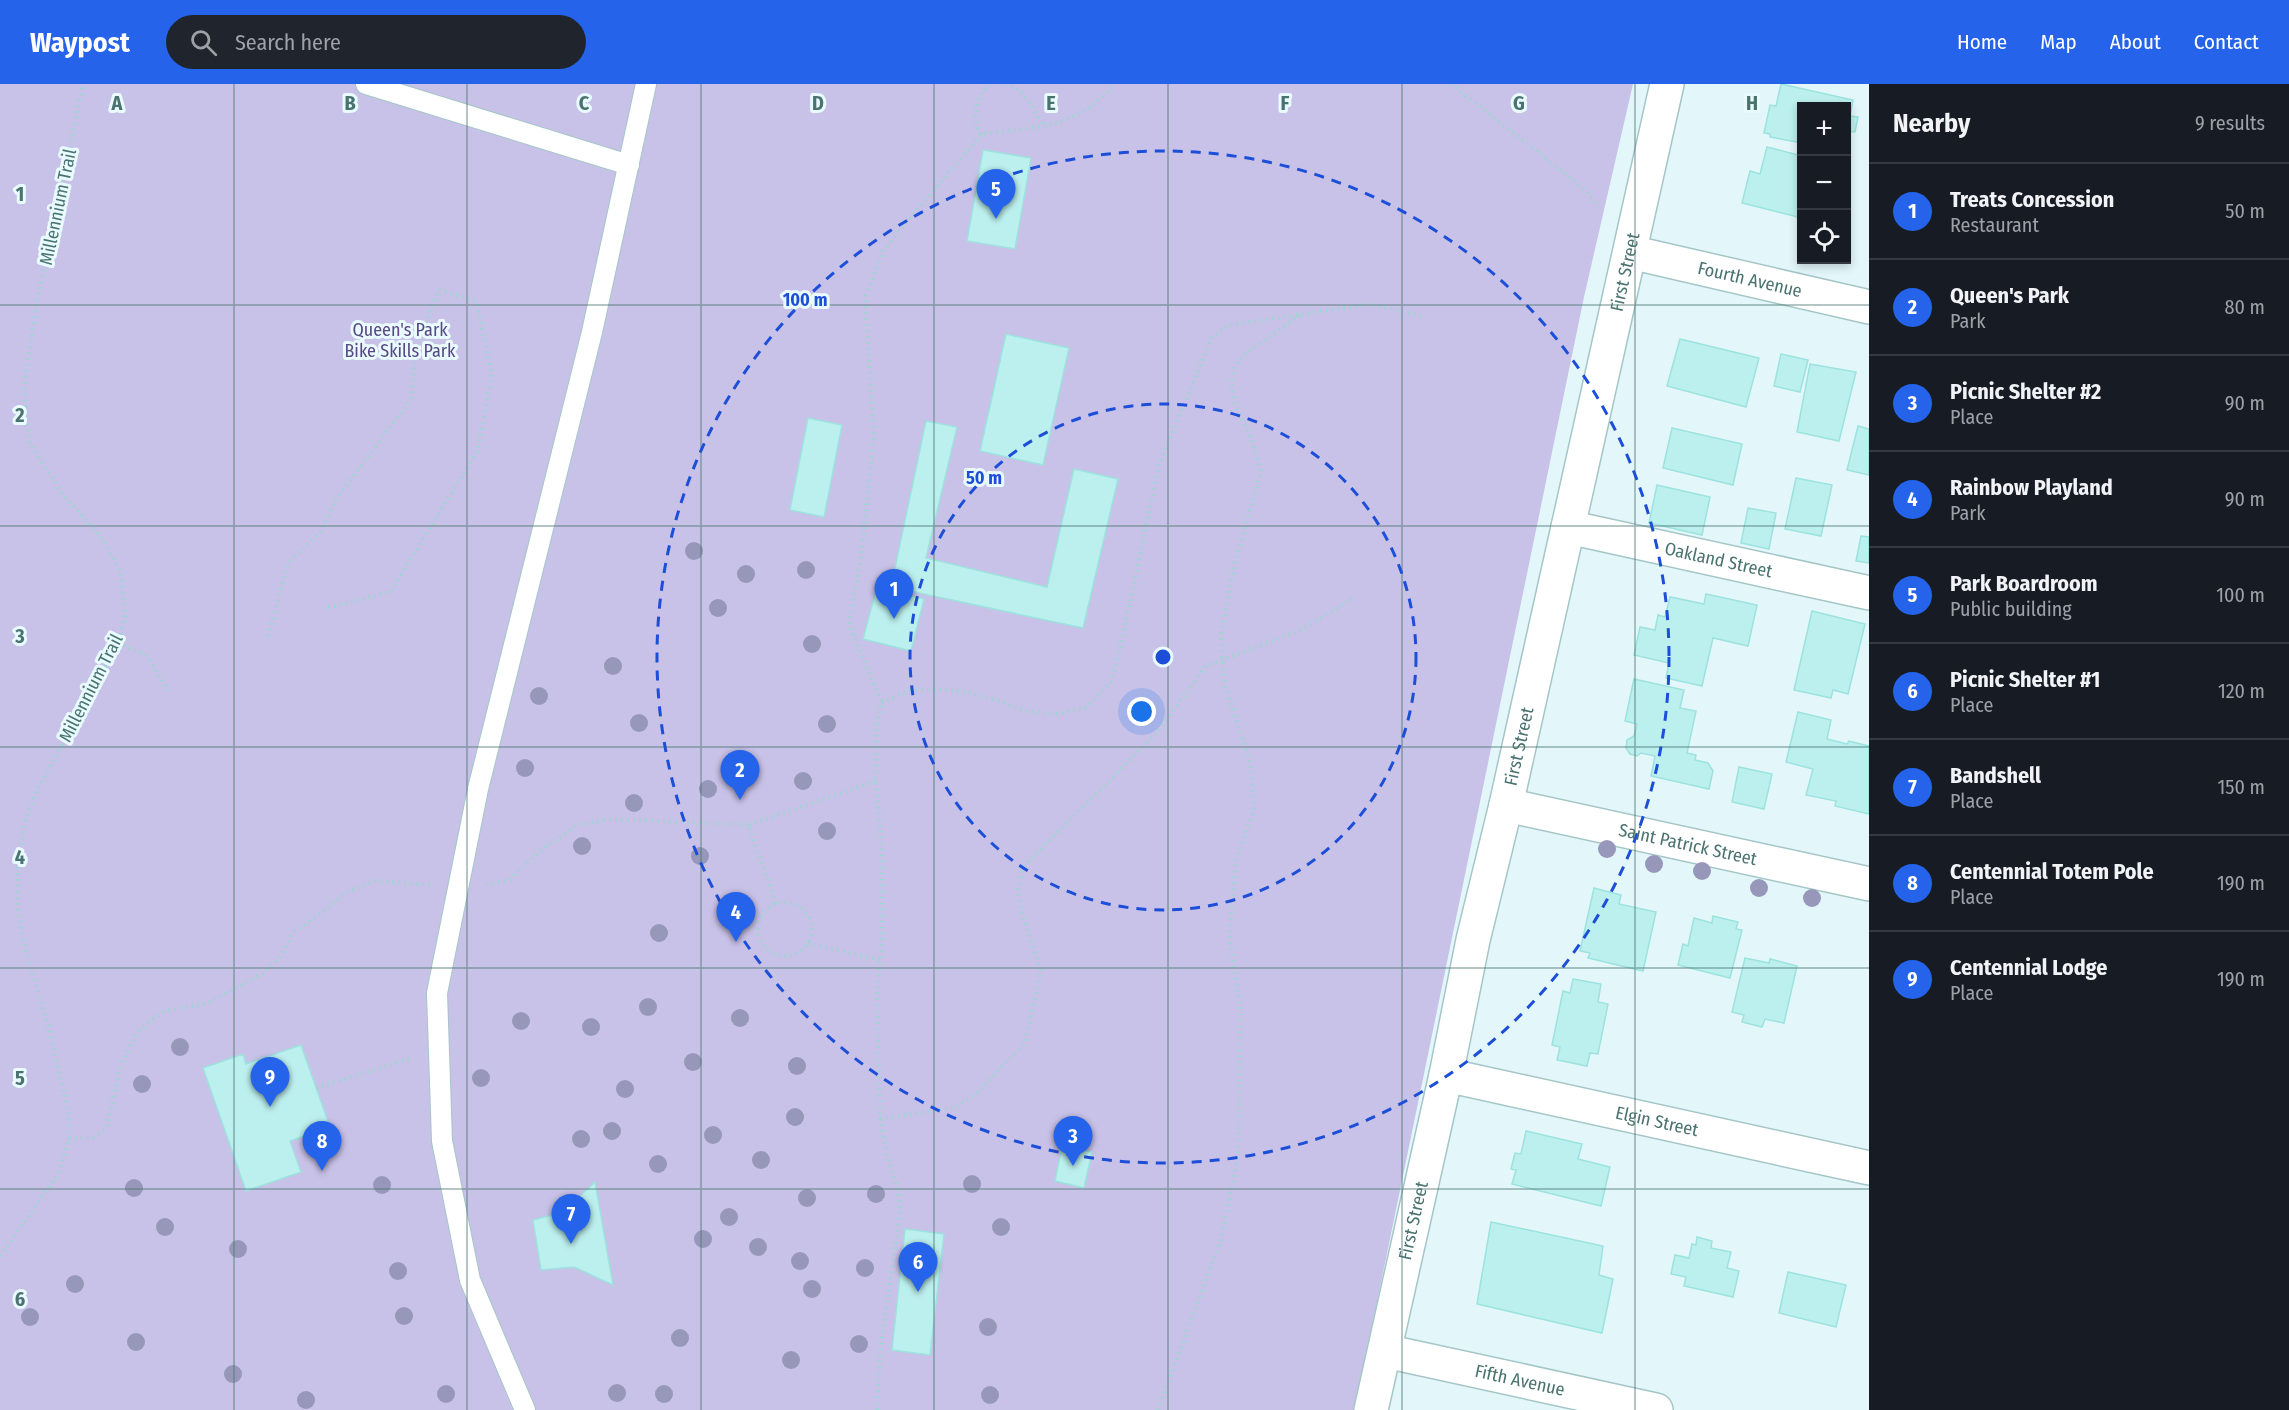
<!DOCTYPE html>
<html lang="en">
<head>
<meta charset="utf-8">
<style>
  :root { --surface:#171b24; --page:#20242c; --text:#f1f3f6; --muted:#9ea1a6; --line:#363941; --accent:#2563eb }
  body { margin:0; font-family:"Fira Sans Condensed",sans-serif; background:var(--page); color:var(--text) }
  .controls { position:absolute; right:18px; top:18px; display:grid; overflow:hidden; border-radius:0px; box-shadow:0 3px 9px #0003 }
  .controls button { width:54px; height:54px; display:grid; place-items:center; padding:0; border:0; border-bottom:2px solid var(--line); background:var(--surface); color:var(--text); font:30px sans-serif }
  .you { position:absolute; left:1142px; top:628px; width:21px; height:21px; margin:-15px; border:4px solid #fff; border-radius:50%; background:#1a73e8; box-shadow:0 0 0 9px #1a73e833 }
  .badge { display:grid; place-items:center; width:39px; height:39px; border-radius:50%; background:var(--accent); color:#fff; font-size:20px; font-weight:700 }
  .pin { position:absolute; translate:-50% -50px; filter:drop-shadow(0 2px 3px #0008) }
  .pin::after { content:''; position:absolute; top:32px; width:21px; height:18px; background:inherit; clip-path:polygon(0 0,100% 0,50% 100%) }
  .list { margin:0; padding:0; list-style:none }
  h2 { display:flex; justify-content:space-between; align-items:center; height:78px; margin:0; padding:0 24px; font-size:26px }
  h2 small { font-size:20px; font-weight:400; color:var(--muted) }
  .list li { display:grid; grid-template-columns:39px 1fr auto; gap:18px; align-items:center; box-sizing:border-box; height:96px; padding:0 24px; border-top:2px solid var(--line) }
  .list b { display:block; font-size:22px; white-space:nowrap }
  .list p { margin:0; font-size:20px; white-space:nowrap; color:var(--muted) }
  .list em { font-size:20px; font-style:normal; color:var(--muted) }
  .icon { flex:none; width:33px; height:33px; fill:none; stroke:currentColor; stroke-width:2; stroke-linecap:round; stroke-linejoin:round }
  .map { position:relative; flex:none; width:1869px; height:1326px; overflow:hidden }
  header { display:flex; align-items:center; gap:36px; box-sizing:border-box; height:84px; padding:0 30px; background:var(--accent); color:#fff }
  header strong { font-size:28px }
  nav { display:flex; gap:33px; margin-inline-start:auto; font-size:21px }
  .search { width:420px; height:54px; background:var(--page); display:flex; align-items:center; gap:15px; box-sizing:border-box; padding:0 21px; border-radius:33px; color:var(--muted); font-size:22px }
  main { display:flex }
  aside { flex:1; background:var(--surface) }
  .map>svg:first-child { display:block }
</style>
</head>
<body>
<header>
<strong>Waypost</strong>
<div class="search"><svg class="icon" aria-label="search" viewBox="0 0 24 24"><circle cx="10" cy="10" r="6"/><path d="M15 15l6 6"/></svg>Search here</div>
<nav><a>Home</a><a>Map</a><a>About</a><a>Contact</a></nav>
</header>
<main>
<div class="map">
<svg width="1869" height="1326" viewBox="0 0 1869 1326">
  <rect width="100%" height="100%" fill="#e3f7fb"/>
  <!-- green -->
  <path fill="#c8c2e8" d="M0 0H1633L1584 213 1377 1218 1353 1326H0Z"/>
  <!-- building -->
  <path fill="#bcf0ee" stroke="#9ce2de" stroke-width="1.5" d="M1781 0 1853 16 1850 32 1858 33 1855 48 1846 47V22H1802V59L1770 53V50L1764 49 1770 21 1776 22Z
    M1767 63 1802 72V134L1742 119 1750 87 1760 90Z
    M983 66 1031 74 1015 165 967 157Z
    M1006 250 1069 264 1043 381 980 367Z
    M1680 255 1759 274 1746 323 1667 302Z
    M1781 270 1808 276 1800 308 1774 302Z
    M1810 280 1856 288 1839 357 1797 348Z
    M808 334 842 341 824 433 790 426Z
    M926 337 957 343 926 474 1047 503 1074 385 1118 395 1083 544 891 503Z
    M1858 342 1869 345V391L1847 386Z
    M1672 344 1742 360 1733 401 1663 384Z
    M1796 394 1832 401 1821 452 1785 445Z
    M1657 401 1710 413 1702 451 1649 439Z
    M1748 424 1776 429 1769 465 1741 459Z
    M1861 452 1869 453V479L1856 477Z
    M877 503 924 515 911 567 863 555Z
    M1706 510 1757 521 1748 562 1713 554 1702 602 1666 594 1669 579 1634 571 1640 543 1655 546 1658 531 1665 533 1670 513 1704 520Z
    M1812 527 1865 540 1848 610 1833 606 1831 614 1794 606Z
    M1634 595 1684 606 1680 624 1696 627 1687 669 1696 671 1695 676 1708 679 1713 687 1709 705 1651 692 1655 672 1641 669 1637 672 1630 670 1626 664 1627 656 1634 652 1637 640 1625 637Z
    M1798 628 1831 636 1827 655 1847 660 1849 657 1869 662V730L1835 722 1836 717 1806 711 1813 685 1786 678Z
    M1739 683 1772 690 1764 725 1732 718Z
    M1594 804 1621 811 1619 820 1656 828 1643 887 1588 874 1590 869 1580 867Z
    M1713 832 1738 838 1736 845 1742 846 1730 894 1678 881 1683 860 1688 862 1694 834 1712 839Z
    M1745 874 1769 879 1770 875 1797 882 1784 939 1765 935 1762 943 1742 938 1744 931 1732 928Z
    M1573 895 1601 900 1598 918 1608 920 1598 970 1590 969 1587 982 1557 976 1560 963 1552 961 1563 907 1570 909Z
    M301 961 330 1043 290 1057 301 1088 246 1107 203 984 243 970 246 980Z
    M1526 1047 1582 1060 1578 1075 1610 1083 1601 1122 1512 1100 1516 1086 1511 1085 1515 1069 1521 1070Z
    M1062 1062 1092 1068 1084 1104 1055 1097Z
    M595 1098 613 1201 574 1183 541 1186 533 1136 563 1128Z
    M1491 1138 1603 1162 1599 1191 1613 1195 1602 1249 1477 1220Z
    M905 1145 944 1150 930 1271 892 1266Z
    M1697 1153 1712 1157 1711 1164 1731 1168 1727 1184 1739 1187 1733 1213 1684 1202 1686 1193 1671 1190 1675 1171 1689 1174 1692 1160 1696 1161Z
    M1788 1188 1846 1201 1836 1243 1779 1229Z"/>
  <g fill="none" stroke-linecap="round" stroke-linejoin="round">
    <!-- lane casing -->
    <g stroke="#a5c6c7" stroke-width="22">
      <path id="lane" d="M366 0 629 81
        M525 1326 470 1196 442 1057 437 909 478 705 592 248 646 0"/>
    </g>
    <!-- street casing -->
    <g stroke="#a5c6c7" stroke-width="36">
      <g id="street">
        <path id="s1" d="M1630 168 1869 223"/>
        <path id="s2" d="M1568 443 1869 509"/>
        <path id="s3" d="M1506 721 1869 800"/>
        <path id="s4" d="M1446 991 1869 1084"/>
        <path id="s5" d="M1385 1267 1656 1326"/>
        <path id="s6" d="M1371 1326 1446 991 1473 856 1506 721 1667 0"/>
      </g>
    </g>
    <!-- path -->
    <path stroke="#9fd5d2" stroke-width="4" stroke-dasharray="1.5 4.5" stroke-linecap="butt" d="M1005 0C1026 6 1033 24 1043 42
      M1451 0 1587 107 1598 123
      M981 50C979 46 975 40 975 35 975 25 981 2 992 0
      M268 552 288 479 321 447 336 415 411 315 416 262 439 206 476 217 492 290 477 368 390 508 323 525
      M118 559 146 571 169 607
      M882 619 910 606 932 605 967 608 999 617 1024 627 1056 630 1087 623 1111 598 1119 569 1159 381 1212 253 1229 241 1370 220 1421 232
      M486 800 508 797 543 764 577 741 611 735 748 741
      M758 845a27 27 0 1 1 54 0a27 27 0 1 1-54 0Z
      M776 819 748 741 876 697
      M808 859 880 876
      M316 1004 412 974
      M880 1035 957 1023 978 1008 1025 959 1041 886 1022 829 1018 806 1023 783 1157 649 1206 582 1301 546 1355 513
      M69 1055 94 1053 106 1045 121 981 138 947 164 927 208 919 263 889 282 871 293 848 321 829 347 808 376 797 431 801
      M0 1172 58 1090 69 1055V1031L49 944 24 861 17 819 18 777 25 739 37 706 118 559 125 533 121 488 100 452 62 409 29 358 24 301 37 218 83 0
      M877 1326 880 1268 900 1128 898 1106 887 1071 880 1035 879 997 877 912 882 851V774L876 696V644L882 619 849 541 861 472 874 350 865 214 883 167 981 50C1035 43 1076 45 1115 0
      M1158 1326 1221 1155 1238 1072 1241 926 1229 852 1236 776 1254 726 1251 681 1225 602 1221 551 1234 482 1261 387 1250 351 1234 317 1231 300 1233 287 1242 272 1300 231"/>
    <!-- lane -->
    <use href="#lane" stroke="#fff" stroke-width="20"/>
    <!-- street -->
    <use href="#street" stroke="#fff" stroke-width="33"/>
  </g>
  <!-- trees -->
  <g fill="#9797ba">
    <circle cx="694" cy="467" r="9"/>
    <circle cx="806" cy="486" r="9"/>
    <circle cx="746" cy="490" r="9"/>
    <circle cx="718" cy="524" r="9"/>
    <circle cx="812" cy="560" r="9"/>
    <circle cx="613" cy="582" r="9"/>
    <circle cx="539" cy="612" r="9"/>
    <circle cx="639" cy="639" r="9"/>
    <circle cx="827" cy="640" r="9"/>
    <circle cx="525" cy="684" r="9"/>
    <circle cx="803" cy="697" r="9"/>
    <circle cx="708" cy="705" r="9"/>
    <circle cx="634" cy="719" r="9"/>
    <circle cx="827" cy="747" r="9"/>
    <circle cx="582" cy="762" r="9"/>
    <circle cx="1607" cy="765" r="9"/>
    <circle cx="700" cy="772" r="9"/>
    <circle cx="1654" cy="780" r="9"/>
    <circle cx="1702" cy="787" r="9"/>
    <circle cx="1759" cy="804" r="9"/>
    <circle cx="1812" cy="814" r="9"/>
    <circle cx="659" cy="849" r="9"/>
    <circle cx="648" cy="923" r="9"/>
    <circle cx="740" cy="934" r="9"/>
    <circle cx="521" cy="937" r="9"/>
    <circle cx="591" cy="943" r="9"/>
    <circle cx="180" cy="963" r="9"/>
    <circle cx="693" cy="978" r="9"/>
    <circle cx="797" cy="982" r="9"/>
    <circle cx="481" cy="994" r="9"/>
    <circle cx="142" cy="1000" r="9"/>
    <circle cx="625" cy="1005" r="9"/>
    <circle cx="795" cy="1033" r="9"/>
    <circle cx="612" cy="1047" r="9"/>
    <circle cx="713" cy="1051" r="9"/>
    <circle cx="581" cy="1055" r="9"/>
    <circle cx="761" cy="1076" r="9"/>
    <circle cx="658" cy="1080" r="9"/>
    <circle cx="972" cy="1100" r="9"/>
    <circle cx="382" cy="1101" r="9"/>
    <circle cx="134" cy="1104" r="9"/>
    <circle cx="876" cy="1110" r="9"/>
    <circle cx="807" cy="1114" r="9"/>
    <circle cx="729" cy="1133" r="9"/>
    <circle cx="165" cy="1143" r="9"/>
    <circle cx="1001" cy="1143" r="9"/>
    <circle cx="703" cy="1155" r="9"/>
    <circle cx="758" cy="1163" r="9"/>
    <circle cx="238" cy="1165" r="9"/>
    <circle cx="800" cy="1177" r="9"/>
    <circle cx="865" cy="1184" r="9"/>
    <circle cx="398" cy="1187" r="9"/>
    <circle cx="75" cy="1200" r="9"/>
    <circle cx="812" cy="1205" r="9"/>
    <circle cx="404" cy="1232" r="9"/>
    <circle cx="30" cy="1233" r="9"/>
    <circle cx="988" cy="1243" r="9"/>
    <circle cx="680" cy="1254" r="9"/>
    <circle cx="136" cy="1258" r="9"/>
    <circle cx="859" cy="1260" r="9"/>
    <circle cx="791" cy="1276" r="9"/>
    <circle cx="233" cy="1290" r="9"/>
    <circle cx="617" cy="1309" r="9"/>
    <circle cx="446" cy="1310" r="9"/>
    <circle cx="664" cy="1310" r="9"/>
    <circle cx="990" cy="1311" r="9"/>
    <circle cx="306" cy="1316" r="9"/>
  </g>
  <!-- grid -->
  <path fill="none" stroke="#4a7370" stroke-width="1.5" stroke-opacity="0.55" d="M234 0V1326M467 0V1326M701 0V1326M934 0V1326M1168 0V1326M1402 0V1326M1635 0V1326M0 221H1869M0 442H1869M0 663H1869M0 884H1869M0 1105H1869"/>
  <!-- distance rings -->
  <g fill="none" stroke="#1d4ed8" stroke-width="3" stroke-dasharray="10 8">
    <circle cx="1163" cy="573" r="253"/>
    <circle cx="1163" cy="573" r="506"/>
  </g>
  <g text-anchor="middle" stroke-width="6" stroke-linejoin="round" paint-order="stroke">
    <!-- street labels -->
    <g font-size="18" fill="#4a7370" stroke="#e9fbff">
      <text transform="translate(58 123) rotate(-78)" y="6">Millennium Trail</text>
      <text dy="6" stroke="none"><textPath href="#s6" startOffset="1166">First Street</textPath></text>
      <text dy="6" stroke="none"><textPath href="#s1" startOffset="123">Fourth Avenue</textPath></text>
      <text dy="6" stroke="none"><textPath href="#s2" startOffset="154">Oakland Street</textPath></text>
      <text transform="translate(91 604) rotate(-63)" y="6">Millennium Trail</text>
      <text dy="6" stroke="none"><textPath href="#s6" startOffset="680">First Street</textPath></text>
      <text dy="6" stroke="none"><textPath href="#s3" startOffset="186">Saint Patrick Street</textPath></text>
      <text dy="6" stroke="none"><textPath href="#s4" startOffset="216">Elgin Street</textPath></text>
      <text dy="6" stroke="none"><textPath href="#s6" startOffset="194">First Street</textPath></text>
      <text dy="6" stroke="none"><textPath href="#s5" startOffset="138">Fifth Avenue</textPath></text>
    </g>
    <!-- park labels -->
    <g font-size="18" fill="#584884" stroke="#e9fbff">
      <text x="400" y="252">Queen's Park<tspan x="400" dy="21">Bike Skills Park</tspan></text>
    </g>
  </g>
  <g font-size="20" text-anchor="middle" font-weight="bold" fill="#4a7370" stroke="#e9fbff" stroke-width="6" stroke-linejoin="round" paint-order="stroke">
    <text x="117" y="26">A</text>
    <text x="350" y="26">B</text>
    <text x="584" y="26">C</text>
    <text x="818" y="26">D</text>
    <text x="1051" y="26">E</text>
    <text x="1285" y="26">F</text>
    <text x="1519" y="26">G</text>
    <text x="1752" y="26">H</text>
    <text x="20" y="117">1</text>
    <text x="20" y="338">2</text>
    <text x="20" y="559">3</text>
    <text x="20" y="780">4</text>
    <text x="20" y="1001">5</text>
    <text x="20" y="1222">6</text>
  </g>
  <circle cx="1163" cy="573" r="9" fill="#1d4ed8" stroke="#e9fbff" stroke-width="3"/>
  <g font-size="18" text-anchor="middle" font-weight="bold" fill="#1d4ed8" stroke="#e9fbff" stroke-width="6" stroke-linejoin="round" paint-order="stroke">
    <text x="805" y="222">100 m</text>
    <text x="984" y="400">50 m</text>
  </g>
</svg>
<div class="controls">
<button>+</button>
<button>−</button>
<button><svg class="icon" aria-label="locate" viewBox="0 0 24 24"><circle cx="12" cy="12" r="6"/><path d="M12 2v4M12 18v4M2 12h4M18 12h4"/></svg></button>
</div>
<div class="you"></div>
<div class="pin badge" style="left:894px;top:535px">1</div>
<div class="pin badge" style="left:740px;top:716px">2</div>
<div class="pin badge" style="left:1073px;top:1082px">3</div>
<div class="pin badge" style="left:736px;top:858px">4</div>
<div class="pin badge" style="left:996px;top:135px">5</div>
<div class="pin badge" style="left:918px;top:1208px">6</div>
<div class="pin badge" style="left:571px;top:1160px">7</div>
<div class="pin badge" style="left:322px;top:1087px">8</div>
<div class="pin badge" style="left:270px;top:1023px">9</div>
</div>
<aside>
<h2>Nearby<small>9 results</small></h2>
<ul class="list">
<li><span class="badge">1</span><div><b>Treats Concession</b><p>Restaurant</p></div><em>50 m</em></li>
<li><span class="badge">2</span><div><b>Queen's Park</b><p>Park</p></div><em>80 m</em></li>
<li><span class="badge">3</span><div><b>Picnic Shelter #2</b><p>Place</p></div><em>90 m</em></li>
<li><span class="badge">4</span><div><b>Rainbow Playland</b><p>Park</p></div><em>90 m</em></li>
<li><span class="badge">5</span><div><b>Park Boardroom</b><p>Public building</p></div><em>100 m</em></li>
<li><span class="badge">6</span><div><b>Picnic Shelter #1</b><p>Place</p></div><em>120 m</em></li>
<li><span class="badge">7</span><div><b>Bandshell</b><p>Place</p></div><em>150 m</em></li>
<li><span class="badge">8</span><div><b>Centennial Totem Pole</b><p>Place</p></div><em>190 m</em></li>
<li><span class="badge">9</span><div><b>Centennial Lodge</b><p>Place</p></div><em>190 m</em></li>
</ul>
</aside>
</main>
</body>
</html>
